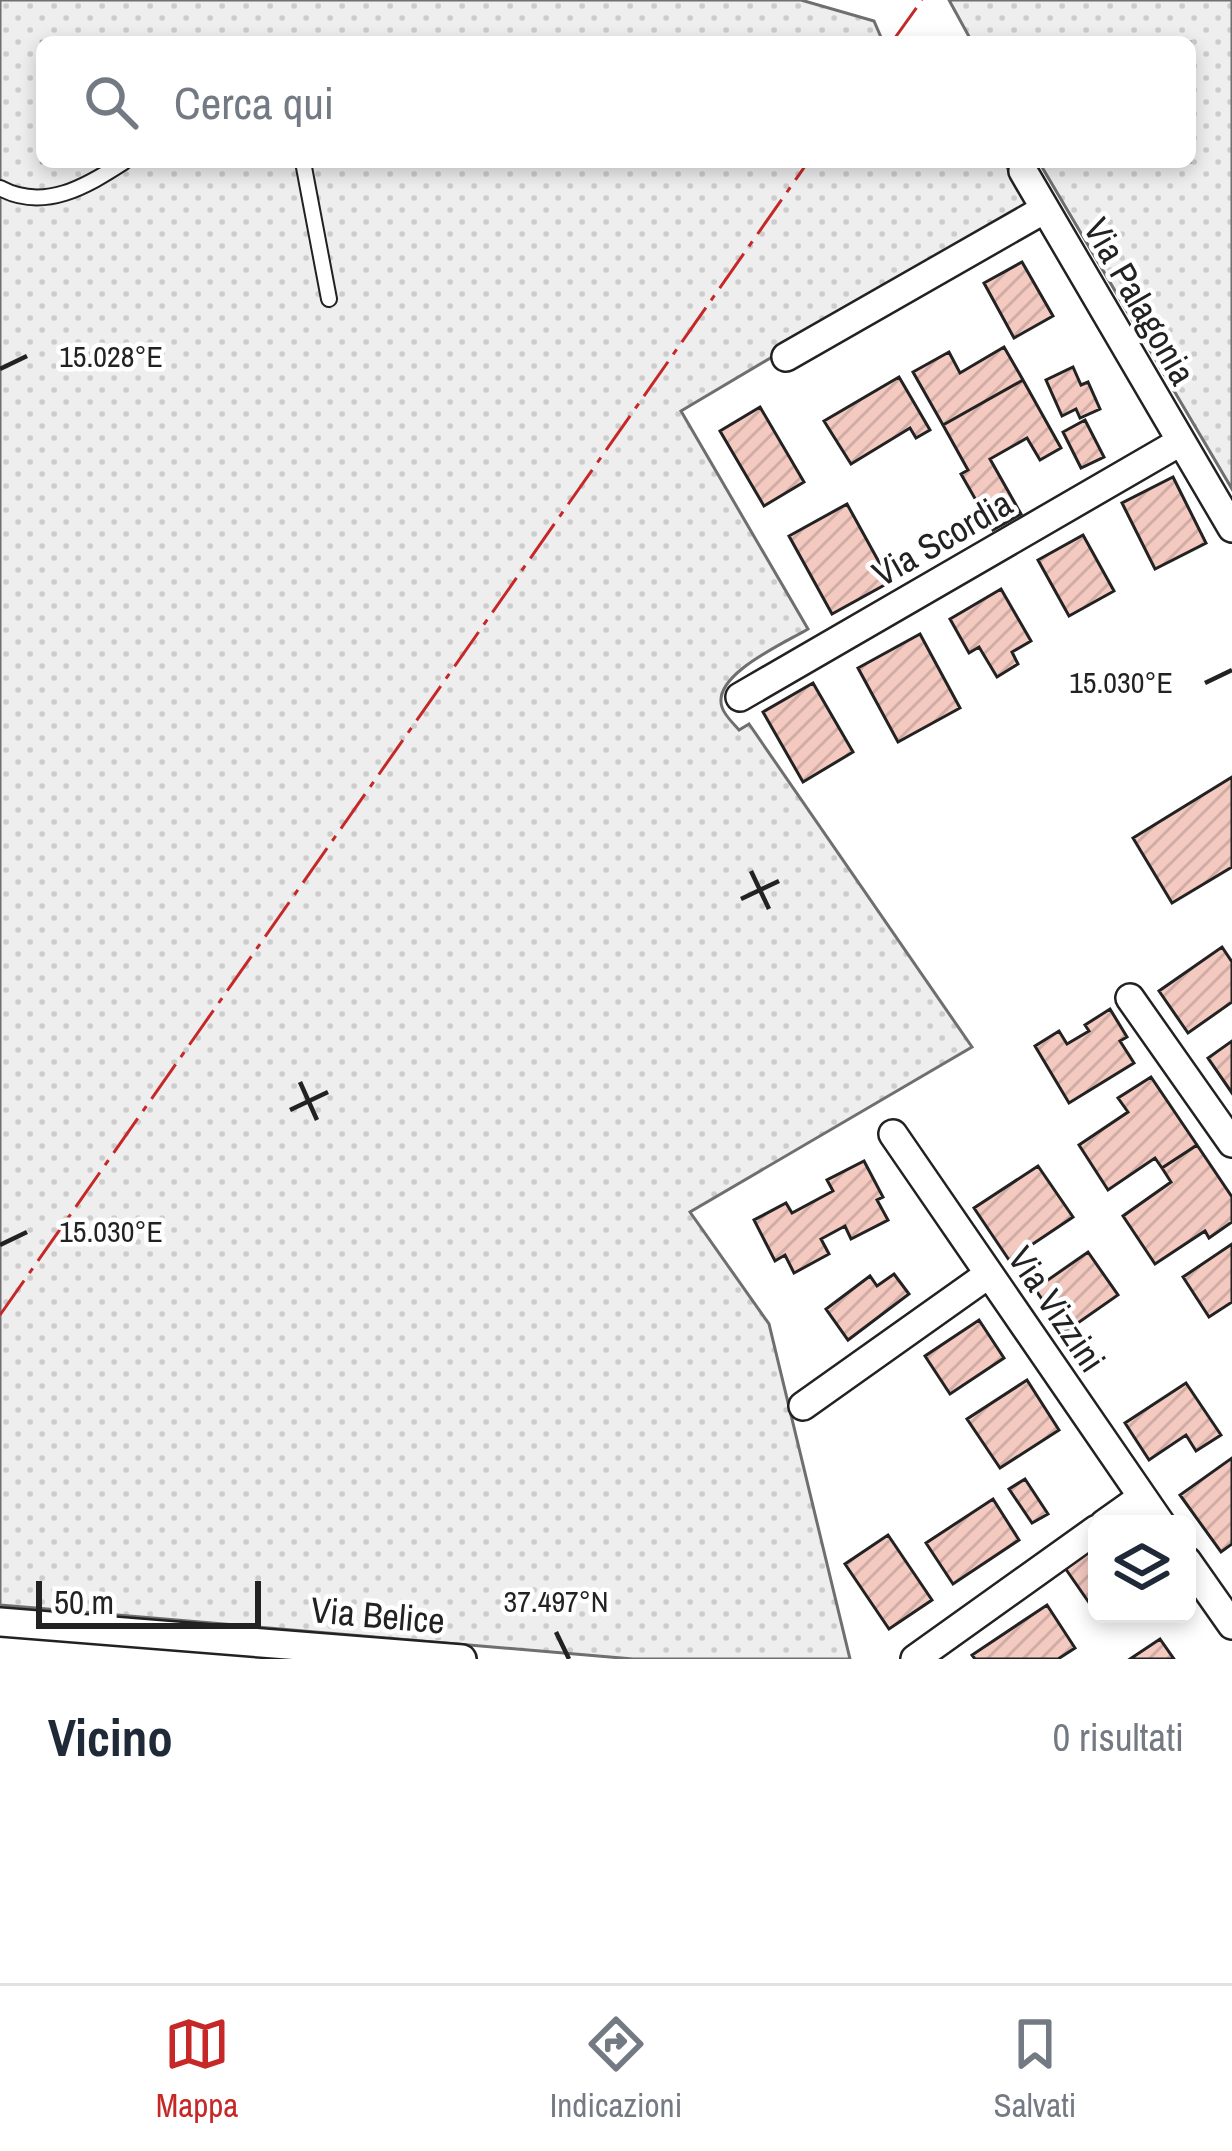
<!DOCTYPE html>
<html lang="it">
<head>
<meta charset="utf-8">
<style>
  :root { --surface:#fff; --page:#f6f6f7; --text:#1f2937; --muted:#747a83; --line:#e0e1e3; --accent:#c62828 }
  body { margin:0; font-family:"Archivo Narrow",sans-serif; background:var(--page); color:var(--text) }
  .controls { position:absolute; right:36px; bottom:36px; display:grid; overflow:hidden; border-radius:18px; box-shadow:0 6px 18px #0003 }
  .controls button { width:108px; height:108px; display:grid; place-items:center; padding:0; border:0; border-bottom:3px solid var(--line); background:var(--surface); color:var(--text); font:60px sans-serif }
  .scale { position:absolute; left:36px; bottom:30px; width:225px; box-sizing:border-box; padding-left:12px; border:6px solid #222; border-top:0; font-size:33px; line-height:42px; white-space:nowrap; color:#222; -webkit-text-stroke:9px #fff; paint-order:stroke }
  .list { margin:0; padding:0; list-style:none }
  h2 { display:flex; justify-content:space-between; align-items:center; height:156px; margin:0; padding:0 48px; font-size:51px }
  h2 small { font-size:39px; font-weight:400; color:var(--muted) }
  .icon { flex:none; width:66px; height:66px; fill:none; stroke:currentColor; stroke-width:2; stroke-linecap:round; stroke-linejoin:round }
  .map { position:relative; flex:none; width:1232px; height:1659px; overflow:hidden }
  .search { position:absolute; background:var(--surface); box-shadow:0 6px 18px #0003; left:36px; right:36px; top:36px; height:132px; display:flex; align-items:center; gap:30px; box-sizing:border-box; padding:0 42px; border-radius:18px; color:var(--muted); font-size:45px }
  .sheet { height:324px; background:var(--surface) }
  nav { display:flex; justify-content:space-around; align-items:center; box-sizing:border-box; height:168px; border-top:3px solid var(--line); background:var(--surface); font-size:33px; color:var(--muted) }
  nav a { display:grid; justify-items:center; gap:6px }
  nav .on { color:var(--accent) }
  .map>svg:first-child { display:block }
</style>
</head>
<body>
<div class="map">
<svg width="1232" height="1659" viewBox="0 0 1232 1659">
  <defs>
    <pattern id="grass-dots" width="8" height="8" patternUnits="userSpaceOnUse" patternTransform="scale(3)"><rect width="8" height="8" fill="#eee"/><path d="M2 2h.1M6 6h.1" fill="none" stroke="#ccc" stroke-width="1.8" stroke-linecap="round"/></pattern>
    <pattern id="building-hatch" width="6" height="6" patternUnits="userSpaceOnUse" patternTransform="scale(3)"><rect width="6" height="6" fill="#f3c9c0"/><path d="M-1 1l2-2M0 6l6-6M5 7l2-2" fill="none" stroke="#d0aca5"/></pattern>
  </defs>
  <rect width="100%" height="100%" fill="#fff"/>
  <!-- grass -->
  <path fill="url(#grass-dots)" stroke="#6f6f6f" stroke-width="3" d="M0 0H801L874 21 883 42H42V162H1004L1028 205 681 411 808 629C785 643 711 675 722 707 724 715 733 723 739 730L749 724 972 1047 690 1212 769 1324 850 1659H633L0 1605Z
    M949 0H1232V489L1039 162H1190V42H972Z"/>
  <!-- building -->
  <path fill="url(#building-hatch)" stroke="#222" stroke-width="3" d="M1022 262 1053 316 1014 338 984 283Z
    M1004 347 1023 380 943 425 913 372 949 352 960 373Z
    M1073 367 1081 385 1088 382 1100 409 1080 418 1076 409 1062 416 1046 380Z
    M899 377 930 430 916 438 910 428 851 464 824 421Z
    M1023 380 1061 448 1040 460 1027 438 990 459 1021 514 993 530 961 474 968 470 943 425Z
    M760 407 804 482 764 506 720 431Z
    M1085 420 1104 457 1081 468 1063 432Z
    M1173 477 1206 543 1155 569 1122 503Z
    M847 504 890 582 832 614 789 536Z
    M1083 535 1114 591 1069 616 1038 560Z
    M1001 589 1031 641 1012 652 1018 664 997 677 979 647 969 653 950 619Z
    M920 634 960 708 898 742 858 668Z
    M813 683 853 752 803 782 763 712Z
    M1232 777V867L1172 903 1133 838Z
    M1222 947 1232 962V1002L1188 1033 1159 991Z
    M1110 1009 1127 1037 1120 1041 1134 1063 1069 1103 1035 1046 1059 1031 1067 1044 1089 1031 1085 1025Z
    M1232 1041V1093L1208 1058Z
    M1151 1077 1197 1145 1162 1168 1155 1158 1108 1190 1079 1145 1128 1112 1118 1098Z
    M1197 1145 1232 1197V1222L1209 1238 1205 1231 1155 1264 1123 1216 1171 1182 1162 1168Z
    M864 1161 883 1197 877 1200 888 1220 851 1239 845 1226 821 1239 829 1254 794 1273 785 1255 775 1261 754 1220 786 1203 792 1213 833 1191 827 1180Z
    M1038 1166 1073 1217 1009 1260 974 1208Z
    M1232 1244V1302L1209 1317 1183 1277Z
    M1088 1252 1118 1295 1065 1332 1035 1289Z
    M894 1274 909 1294 848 1340 826 1309 870 1276 877 1286Z
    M979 1320 1004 1358 950 1394 925 1356Z
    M1027 1380 1059 1430 1000 1468 967 1419Z
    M1186 1383 1221 1435 1196 1451 1186 1435 1149 1460 1125 1423Z
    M1232 1458V1544L1221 1552 1180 1495Z
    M1025 1479 1048 1514 1032 1523 1009 1489Z
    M993 1499 1019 1540 953 1584 926 1543Z
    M888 1535 932 1600 889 1629 845 1564Z
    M1097 1546V1599L1090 1604 1065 1568Z
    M1047 1605 1075 1648 1058 1659H975L972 1655Z
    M1160 1639 1174 1659H1130Z"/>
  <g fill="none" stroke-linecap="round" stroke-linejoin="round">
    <!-- lane casing -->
    <g stroke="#222" stroke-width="18">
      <path id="lane" d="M303 162 329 299
        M0 188C44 212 87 186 124 162"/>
    </g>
    <!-- street casing -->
    <g stroke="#222" stroke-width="32">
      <path id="street" d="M1023 171 1232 528
        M786 357 1045 209
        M740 697 1180 442
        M1130 998 1232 1143
        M893 1134 1161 1524
        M803 1406 989 1274
        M1104 1524 1142 1497
        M1187 1561 1232 1625
        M0 1622 462 1659
        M915 1659 1097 1529"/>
    </g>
    <!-- lane -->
    <use href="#lane" stroke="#fff" stroke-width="14"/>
    <!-- street -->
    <use href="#street" stroke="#fff" stroke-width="27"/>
    <!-- power -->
    <path stroke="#c62828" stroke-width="3" stroke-dasharray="42 9 6 9" stroke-linecap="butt" d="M892 42 922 0
      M0 1315 808 162"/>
  </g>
  <!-- ticks -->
  <path fill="none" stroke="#222" stroke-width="4.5" d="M0 369 27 356M1205 683 1232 670M751 871 769 909M741 899 779 881M300 1082 317 1120M290 1110 328 1092M0 1245 27 1232M556 1632 569 1659"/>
  <g text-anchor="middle" stroke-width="9" stroke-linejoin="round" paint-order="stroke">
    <!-- street labels -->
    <g font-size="36" fill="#222" stroke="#fff">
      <text transform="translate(1140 301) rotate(60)" y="13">Via Palagonia</text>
      <text transform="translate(942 538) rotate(-30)" y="13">Via Scordia</text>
      <text transform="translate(1057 1309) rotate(56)" y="13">Via Vizzini</text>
      <text transform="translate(378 1615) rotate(5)" y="13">Via Belice</text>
    </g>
  </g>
  <g font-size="30" text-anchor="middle" fill="#222" stroke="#fff" stroke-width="9" stroke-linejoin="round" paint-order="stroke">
    <text x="111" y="367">15.028°E</text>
    <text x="1121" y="693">15.030°E</text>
    <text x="111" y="1242">15.030°E</text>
    <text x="556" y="1612">37.497°N</text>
  </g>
</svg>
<div class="controls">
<button><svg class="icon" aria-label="layers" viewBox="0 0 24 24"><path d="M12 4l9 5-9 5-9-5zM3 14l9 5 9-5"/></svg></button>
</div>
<div class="scale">50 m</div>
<div class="search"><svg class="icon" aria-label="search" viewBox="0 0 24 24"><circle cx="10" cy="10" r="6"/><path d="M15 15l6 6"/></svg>Cerca qui</div>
</div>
<section class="sheet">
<h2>Vicino<small>0 risultati</small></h2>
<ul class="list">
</ul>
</section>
<nav>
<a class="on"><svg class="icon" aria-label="map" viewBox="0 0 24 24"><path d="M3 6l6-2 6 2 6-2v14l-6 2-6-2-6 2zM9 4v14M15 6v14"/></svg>Mappa</a>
<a><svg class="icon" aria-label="directions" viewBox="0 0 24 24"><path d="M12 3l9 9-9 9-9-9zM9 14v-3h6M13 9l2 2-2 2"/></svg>Indicazioni</a>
<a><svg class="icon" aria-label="saved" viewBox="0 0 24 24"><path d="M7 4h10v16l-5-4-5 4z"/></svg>Salvati</a>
</nav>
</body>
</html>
